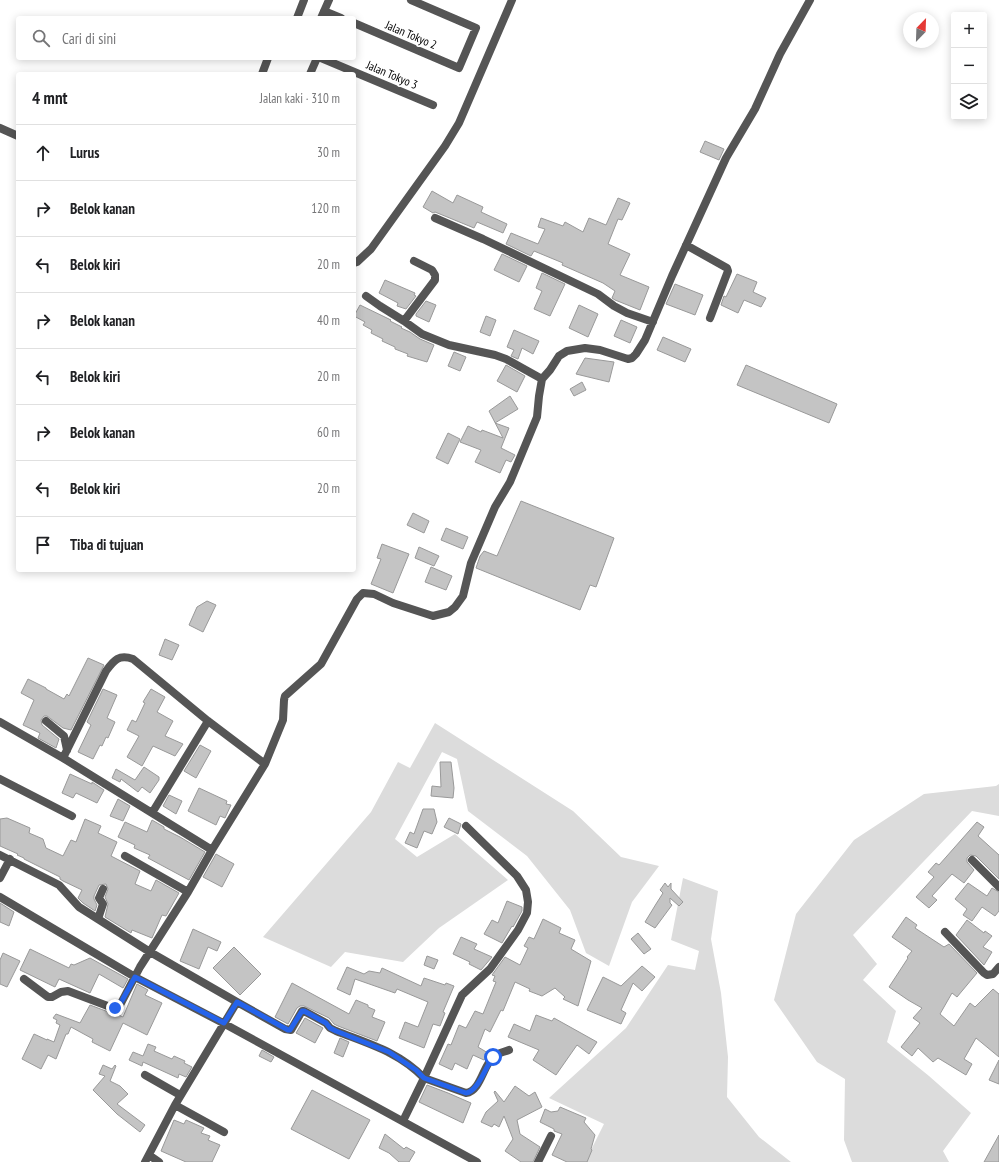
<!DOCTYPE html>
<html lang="id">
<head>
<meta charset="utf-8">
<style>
  :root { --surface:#fff; --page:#f6f6f6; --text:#202124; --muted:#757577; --line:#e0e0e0 }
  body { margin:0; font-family:"PT Sans Narrow",sans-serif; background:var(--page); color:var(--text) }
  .controls { position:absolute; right:12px; top:12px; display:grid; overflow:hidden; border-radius:4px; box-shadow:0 2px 10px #0003 }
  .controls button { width:36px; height:36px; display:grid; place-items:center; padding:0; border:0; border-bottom:1px solid var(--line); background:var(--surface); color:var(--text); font:20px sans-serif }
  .compass { position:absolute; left:903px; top:12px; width:36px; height:36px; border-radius:50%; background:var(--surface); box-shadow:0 2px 10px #0003; rotate:23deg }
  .stop { position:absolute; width:12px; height:12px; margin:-9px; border:3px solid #2563eb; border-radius:50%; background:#fff }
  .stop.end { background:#2563eb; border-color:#fff; box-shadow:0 1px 4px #0008 }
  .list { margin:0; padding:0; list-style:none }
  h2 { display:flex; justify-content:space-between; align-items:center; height:52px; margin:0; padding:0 16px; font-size:17px }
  h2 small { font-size:13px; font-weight:400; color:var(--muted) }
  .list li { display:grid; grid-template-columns:26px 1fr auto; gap:12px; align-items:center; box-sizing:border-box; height:56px; padding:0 16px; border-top:1px solid var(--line) }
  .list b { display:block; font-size:15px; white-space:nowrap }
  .list em { font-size:13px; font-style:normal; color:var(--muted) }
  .icon { flex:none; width:22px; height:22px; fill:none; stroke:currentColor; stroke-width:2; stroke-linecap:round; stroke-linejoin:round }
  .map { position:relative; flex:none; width:999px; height:1162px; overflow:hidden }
  .search { position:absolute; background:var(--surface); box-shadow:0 2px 10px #0003; left:16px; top:16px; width:340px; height:44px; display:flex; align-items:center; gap:10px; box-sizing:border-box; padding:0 14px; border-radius:4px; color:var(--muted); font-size:15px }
  .panel { position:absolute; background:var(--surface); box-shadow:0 2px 10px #0003; left:16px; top:72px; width:340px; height:500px; border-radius:4px }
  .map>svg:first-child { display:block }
</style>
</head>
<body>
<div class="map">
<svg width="999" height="1162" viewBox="0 0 999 1162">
  <rect width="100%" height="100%" fill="#fff"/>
  <!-- green -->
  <path fill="#dcdcdc" d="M435 723 573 811 621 857 659 866 632 902 609 966 586 953 570 910 527 856 468 811 457 759 442 752 395 839 417 857 455 834 508 880 439 928 403 962 345 952 331 967 263 937 371 812 398 762 410 768Z
    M999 784V816L972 811 853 935 877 964 863 980 896 1011 887 1042 929 1076 971 1113 943 1151 949 1162H852L844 1140 845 1079 817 1062 774 1000 796 914 854 840 924 794 996 786Z
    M683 878 718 891 711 939 721 993 728 1057 727 1097 759 1137 791 1162H585L604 1124 549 1098 626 1028 668 965 695 970 699 951 671 940Z"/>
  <!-- building -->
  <path fill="#c4c4c4" stroke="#999" d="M705 141 724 149 719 160 700 152Z
    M432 191 453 203 457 195 483 207 481 212 507 224 503 233 477 222 474 228 435 212 433 213 423 207Z
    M618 198 630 203 622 220 618 219 608 244 630 254 620 275 649 287 640 310 615 300 612 298 615 291 603 283 562 265 563 263 534 251 531 256 506 244 511 233 538 244 545 229 538 227 541 218 563 226 565 222 583 232 589 218 606 225Z
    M502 254 527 266 519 282 494 270Z
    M542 273 565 284 550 316 534 309 542 291 536 288Z
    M737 274 757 282 753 292 766 298 761 307 744 300 738 313 721 305 724 296 726 297Z
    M385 280 415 293 414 295 416 296 406 309 397 306 398 303 379 293Z
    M675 284 703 295 695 315 666 304Z
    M426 301 436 305 429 322 416 316V314Z
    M360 305 391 320 390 321 402 327 401 328 410 332 420 339 434 345 427 362 407 356 408 354 395 349V347L382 341 383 339 371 333 372 330 363 325 365 322 354 316Z
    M579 305 598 314 588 337 569 328Z
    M486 316 496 320 490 336 480 332Z
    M621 320 637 327 630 343 614 336Z
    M514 330 539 341 533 354 522 348 518 359 511 356 514 350 507 347Z
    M663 337 691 349 685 362 657 350Z
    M454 352 466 357 460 371 448 366Z
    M585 358 614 362 609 382 576 374Z
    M506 365 525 376 517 392 497 381Z
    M746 365 837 404 829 423 737 385Z
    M582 382 586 390 574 396 570 389Z
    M510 396 518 409 495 423 509 428 501 448 515 455 511 462 506 460 500 473 475 462 481 450 460 442 468 426 481 432 482 430 503 438 489 411Z
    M448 433 460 439 448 464 436 458Z
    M521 501 614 538 596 587 590 585 580 610 476 568 480 556 484 551 497 556Z
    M413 513 429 521 424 533 407 525Z
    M446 528 468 537 463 549 441 540Z
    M382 544 409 554 393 593 371 584 381 559 377 558Z
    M419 547 439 556 434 566 415 558Z
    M431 567 452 576 446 590 425 582Z
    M207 601 216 605 203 632 189 625 197 607Z
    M165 639 179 645 172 660 159 655Z
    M88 658 104 665 71 730 63 728 47 716H44L41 720 42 725 59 739 56 748 38 738 40 733 23 725 34 700 21 693 28 679 46 688V689L64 699 67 694 69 696Z
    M103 689 117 695 107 718 115 722 108 738 106 737 102 746 100 745 93 759 78 752 91 725 87 722Z
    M151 689 165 697 157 712 173 721 165 736 183 744 175 756 153 746 142 766 127 757 139 736 127 730 132 720 136 722 145 703 143 702Z
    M200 745 211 751 196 778 184 771Z
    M440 762H451L454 788 453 798 431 796 432 786 441 787Z
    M144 767 159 777V780L150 793 142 787 138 792 121 779 120 782 112 778 116 769 135 780Z
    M70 774 92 784V782L104 790 97 803 76 793 73 798 62 793Z
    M199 788 227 801 226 804 231 805 225 818 220 816 216 825 188 811Z
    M169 795 182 801 176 814 163 806Z
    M118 799 130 806 123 821 110 816Z
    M423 809H434L437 822 432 834 424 831 417 848 405 843 410 832 414 834Z
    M7 818 30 828 29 833 43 839 46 848 63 856 71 840 76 842 85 819 101 826 98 833 117 842 111 856 140 871 135 884 151 891 156 880 179 893 166 916 162 915 152 938 132 930 131 933 105 917 108 904 105 897 108 889 106 884 99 885 94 896V899L97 905 95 911 83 903 78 898 82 890 63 881 60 879V877L24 859V858L17 855 18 854 0 846V819Z
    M449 818 461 824 458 834 444 827Z
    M152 820 164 827V829L180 837 205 852 189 880 148 858 150 855 134 848 135 845 118 837 125 822 147 832Z
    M977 822 984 827 978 836 999 855V879L976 856 970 855 967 858V862L974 870 964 883 952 874 932 896 937 900 929 908 916 897 934 877 928 872 936 863 939 865Z
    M216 854 234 864 222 887 203 877Z
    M665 883 668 887 671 883V889L683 902 679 906 670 898V903L672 905 655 928 645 922 656 904 663 893 660 890Z
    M968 883 987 896 992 888 999 892V911L995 916 982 907 972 921 963 915 967 909 955 899Z
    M507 901 522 907V911L513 927 512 926 502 943 484 934 492 920 498 923Z
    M0 903 14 912 9 926 0 922Z
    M906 917 917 925 915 928 944 947 949 944 977 973 957 997 952 993 940 1014 954 1026 970 1003 975 1007 993 989 999 994V1057L976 1038 964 1059 972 1064 966 1075 938 1058 933 1062 918 1048 912 1056 901 1047 920 1023 913 1018 922 1008 908 1000 889 987 908 958 907 957 912 951 892 937Z
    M543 919 561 928 559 933 575 940 571 949 591 961 578 1006 563 999 565 997 555 988 542 996 529 991 530 989 515 982 503 1011 501 1010 490 1032 485 1029 478 1047 488 1053 484 1060 473 1055 467 1069 455 1063 452 1070 439 1064 448 1044 451 1045 459 1025 466 1028 475 1011 483 1014 496 982 493 981 495 976 492 975 505 957 520 965 528 948 524 946 529 937 534 939Z
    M967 920 984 933 985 931 992 936 983 947 992 952 984 965 956 935Z
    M193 929 221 942 217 951 208 947 199 969 180 961Z
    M638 933 651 949 644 954 631 939Z
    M461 937 477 944 474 949 492 957 481 970 469 964 470 962 453 954Z
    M234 947 261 974 240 995 213 968Z
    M30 949 69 968 71 964 74 965 90 958 128 979 123 988 99 974 90 993 59 979 55 987 20 970Z
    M3 953 20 961 7 987 0 984V960Z
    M427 956 438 960 434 969 424 965Z
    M642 966 655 977 642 991 633 983 621 1010 626 1013 621 1024 587 1010 603 977 621 986Z
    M347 967 364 974 369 971 380 973 382 968 421 986 424 978 445 985 446 983 454 986 443 1012 445 1013 440 1026 433 1024 424 1048 399 1038 405 1022 418 1027 428 1002 397 989 395 993 355 979 350 995 337 989Z
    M292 983 349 1014 356 1000 368 1005V1007L375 1010 372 1017 385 1022 377 1041 338 1026 334 1024 329 1018 304 1006H300L297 1008 288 1024 275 1017Z
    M137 984 148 990 145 995 162 1003 147 1035 123 1023 110 1051 92 1042 93 1039 71 1027 68 1034H66L56 1059 48 1055 41 1069 22 1059 34 1034 47 1040V1039L54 1042 60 1025 56 1023 57 1020 53 1018 56 1014 80 1023 90 1005 111 1013 116 1014 123 1017Z
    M536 1015 552 1021 554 1018 597 1042 589 1054 577 1045 556 1075 533 1060 539 1050 508 1037 514 1024 530 1031Z
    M305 1018 323 1028 315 1043 296 1033Z
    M340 1038 349 1042 343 1057 334 1053Z
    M148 1044 156 1047 154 1051 172 1059 174 1056 185 1061 184 1063 192 1067 186 1077 179 1074 178 1078 143 1062 142 1066 129 1060 133 1052 143 1056Z
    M262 1050 274 1057 271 1062 259 1056Z
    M999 1060V1084L989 1080Z
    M103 1065 112 1069 115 1065 116 1066 110 1081 120 1086 128 1094 117 1104 145 1125 140 1132 117 1114 93 1090 105 1076 99 1074Z
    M427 1085 448 1093 471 1103 463 1123 419 1102Z
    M515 1086 529 1096 535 1092 542 1107 517 1120 520 1134 540 1147 533 1162H521L505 1151 513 1139 504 1116 499 1127 494 1124 492 1127 481 1122 486 1112 498 1101 494 1092 495 1091 504 1102Z
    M312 1090 370 1120 349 1159 291 1129Z
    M560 1107 586 1118 584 1122 595 1135 591 1149 592 1150 587 1162H567L552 1155 562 1134 554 1131V1129L540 1122 545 1109 551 1112 558 1111Z
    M174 1120 184 1124 186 1120 204 1128 201 1133 210 1136 208 1140 220 1145 212 1162H186L161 1151Z
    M385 1134 404 1149 406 1147 415 1152 409 1162H399L389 1153 379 1148Z
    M999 1135V1162H984Z"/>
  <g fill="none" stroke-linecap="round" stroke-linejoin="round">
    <!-- street -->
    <path stroke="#555" stroke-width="8" d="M324 11 341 18
      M297 18 304 0
      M321 18 329 0
      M354 23 459 68 476 28 411 0
      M321 58 433 105
      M262 74 268 58
      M310 74 317 58
      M0 128 18 136
      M435 218 483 239 598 294 614 306 627 313 653 322
      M686 245 727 268 728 271 710 318
      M354 263 357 262 371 249 445 146 459 123 512 0
      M366 296 380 306 404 321 422 334 449 345 495 355 506 359 542 379
      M404 321 435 280V275L432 270 414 261
      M46 721 64 736 67 750
      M0 722 63 758 212 850
      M265 764 283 720 284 700 285 696 321 664 357 599 363 593 374 594 393 603 433 616 449 612 455 607 463 596 471 563 495 507 510 482 537 417 539 396 542 379 550 370 559 356 567 351 585 348 600 350 628 359 632 358 636 354 645 340 672 276 726 158 755 109 780 54 810 0
      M0 779 72 816
      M152 813 208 721
      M0 855 59 885 79 907 150 952 237 1002 285 1029 291 1030 302 1011H304L326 1023 330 1028 336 1031C369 1044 399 1052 424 1078L462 995 490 969 518 930 527 913 528 902 526 890 517 876 466 826
      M125 856 188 892
      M972 860 999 887
      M0 878 10 859
      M0 897 135 977 223 1023 477 1162
      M98 919 103 904 99 898 103 889
      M945 932 984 973 987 975 993 974 999 967
      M24 979 48 997H52L61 992 68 991 113 1008H117L119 1007 140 967 188 892 212 850 265 764 208 721 133 659C119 654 114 660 106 671L63 758
      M145 1075 180 1095
      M175 1105 237 1002
      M403 1121 424 1078 466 1093C481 1091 483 1065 494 1056 498 1053 504 1052 509 1050
      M149 1155 159 1162
      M145 1162 175 1105 224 1132
      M538 1162 551 1136"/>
  </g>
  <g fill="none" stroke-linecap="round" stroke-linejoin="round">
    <!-- route -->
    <path stroke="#2563eb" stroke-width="5" d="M115 1008 119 1006 135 977 224 1023 237 1002 288 1030H290L302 1011H304L326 1023 330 1028 336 1031 389 1052 416 1070 424 1078 466 1093C478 1092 486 1066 493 1057"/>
  </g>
  <g text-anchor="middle" stroke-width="3.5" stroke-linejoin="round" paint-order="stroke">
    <!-- street labels -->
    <g font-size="12" fill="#000" stroke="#fff">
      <text transform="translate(411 35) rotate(23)" y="4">Jalan Tokyo 2</text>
      <text transform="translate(392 75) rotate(23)" y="4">Jalan Tokyo 3</text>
    </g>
  </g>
</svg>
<div class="controls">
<button>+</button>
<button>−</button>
<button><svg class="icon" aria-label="layers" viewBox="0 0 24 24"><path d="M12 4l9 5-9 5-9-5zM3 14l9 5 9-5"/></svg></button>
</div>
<svg class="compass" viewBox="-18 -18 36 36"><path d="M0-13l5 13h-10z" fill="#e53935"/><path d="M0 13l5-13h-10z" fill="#757577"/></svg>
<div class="stop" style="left:493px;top:1057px"></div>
<div class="stop end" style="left:115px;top:1008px"></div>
<div class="search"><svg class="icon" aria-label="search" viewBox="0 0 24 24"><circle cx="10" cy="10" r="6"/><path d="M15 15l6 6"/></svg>Cari di sini</div>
<section class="panel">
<h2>4 mnt<small>Jalan kaki · 310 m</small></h2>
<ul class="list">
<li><svg class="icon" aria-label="ahead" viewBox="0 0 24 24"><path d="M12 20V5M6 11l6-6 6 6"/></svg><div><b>Lurus</b></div><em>30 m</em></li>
<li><svg class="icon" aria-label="right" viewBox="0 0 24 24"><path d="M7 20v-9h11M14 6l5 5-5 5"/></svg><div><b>Belok kanan</b></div><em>120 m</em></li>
<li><svg class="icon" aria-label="left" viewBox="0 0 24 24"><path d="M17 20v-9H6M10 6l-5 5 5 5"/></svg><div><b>Belok kiri</b></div><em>20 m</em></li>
<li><svg class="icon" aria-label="right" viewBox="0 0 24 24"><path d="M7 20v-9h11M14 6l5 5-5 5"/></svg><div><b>Belok kanan</b></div><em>40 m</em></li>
<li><svg class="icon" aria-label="left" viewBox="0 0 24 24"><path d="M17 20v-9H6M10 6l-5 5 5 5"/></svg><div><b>Belok kiri</b></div><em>20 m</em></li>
<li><svg class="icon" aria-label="right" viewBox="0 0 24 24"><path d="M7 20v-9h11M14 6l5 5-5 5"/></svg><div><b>Belok kanan</b></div><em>60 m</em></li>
<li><svg class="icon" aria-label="left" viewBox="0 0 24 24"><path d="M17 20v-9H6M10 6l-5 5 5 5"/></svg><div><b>Belok kiri</b></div><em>20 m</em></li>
<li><svg class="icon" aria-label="arrive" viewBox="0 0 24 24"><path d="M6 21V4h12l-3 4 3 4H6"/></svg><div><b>Tiba di tujuan</b></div></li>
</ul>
</section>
</div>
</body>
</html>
